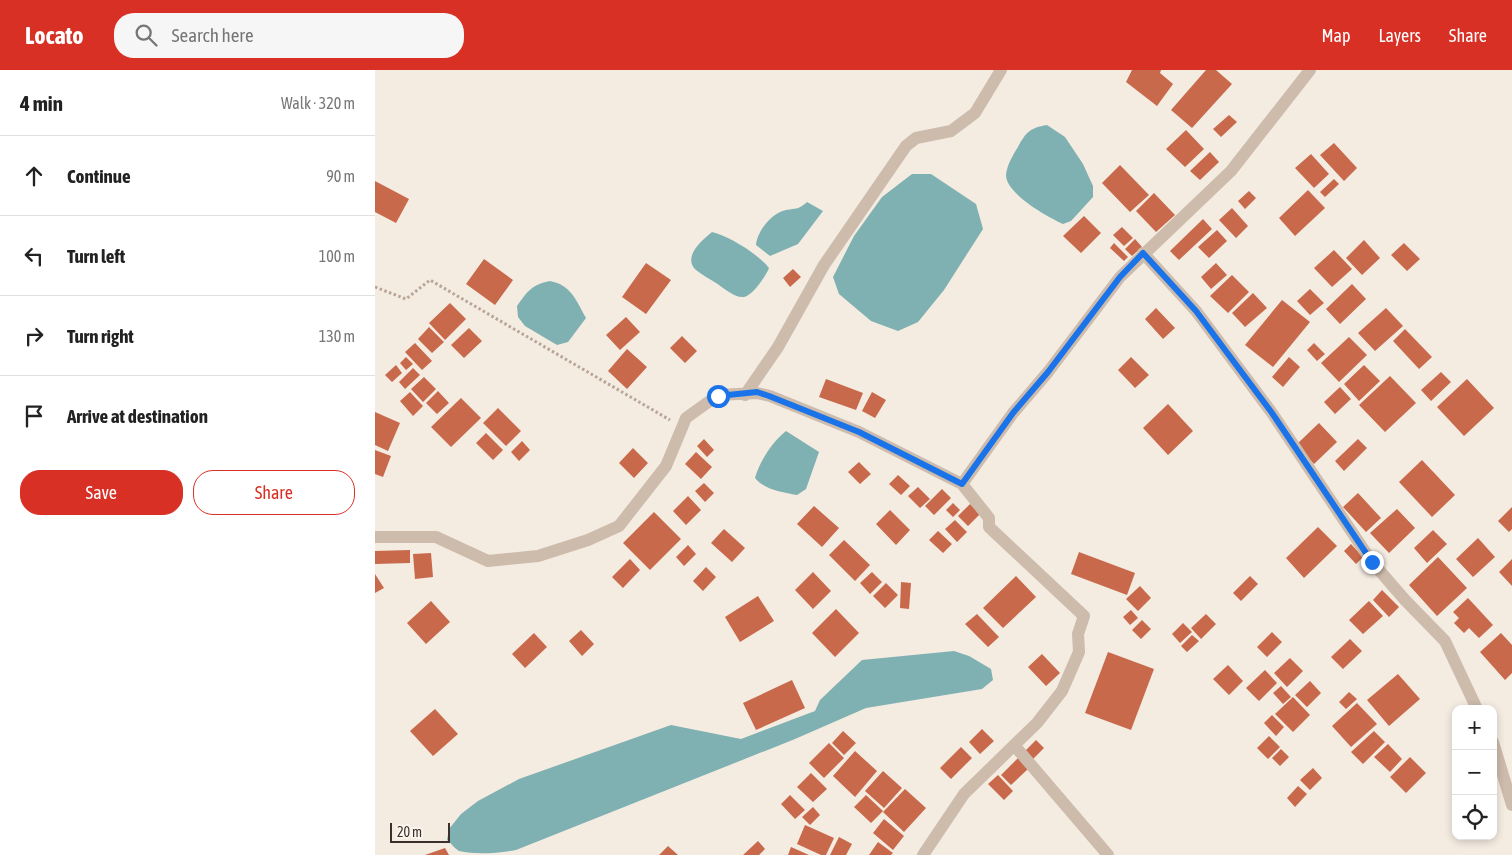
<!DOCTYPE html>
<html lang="en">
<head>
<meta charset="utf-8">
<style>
  :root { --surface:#fff; --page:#f6f6f6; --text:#222; --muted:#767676; --line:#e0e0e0; --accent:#d93025 }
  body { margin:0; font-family:"Asap Condensed",sans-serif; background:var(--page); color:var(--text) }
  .controls { position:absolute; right:15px; bottom:15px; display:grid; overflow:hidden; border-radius:10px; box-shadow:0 2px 8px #0003 }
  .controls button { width:45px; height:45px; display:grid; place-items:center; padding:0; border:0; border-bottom:1px solid var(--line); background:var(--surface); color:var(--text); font:25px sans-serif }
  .scale { position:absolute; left:15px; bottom:12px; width:60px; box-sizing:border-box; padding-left:5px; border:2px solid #3b302b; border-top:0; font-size:14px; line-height:18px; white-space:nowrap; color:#3b302b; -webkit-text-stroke:4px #fbf5ee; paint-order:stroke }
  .stop { position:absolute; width:15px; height:15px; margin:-11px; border:4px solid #1a73e8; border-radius:50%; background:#fff }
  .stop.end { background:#1a73e8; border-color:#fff; box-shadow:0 1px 5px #0008 }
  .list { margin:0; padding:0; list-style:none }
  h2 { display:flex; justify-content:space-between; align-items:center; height:65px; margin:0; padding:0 20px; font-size:21px }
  h2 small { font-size:16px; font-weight:400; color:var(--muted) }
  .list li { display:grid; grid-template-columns:32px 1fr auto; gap:15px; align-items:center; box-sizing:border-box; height:80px; padding:0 20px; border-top:1px solid var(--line) }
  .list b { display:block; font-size:19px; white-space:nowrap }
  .list em { font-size:16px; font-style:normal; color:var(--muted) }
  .actions { display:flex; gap:10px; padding:15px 20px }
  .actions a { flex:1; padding:11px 0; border:1px solid var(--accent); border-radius:20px; text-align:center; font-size:18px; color:var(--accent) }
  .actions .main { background:var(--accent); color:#fff }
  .icon { flex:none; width:28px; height:28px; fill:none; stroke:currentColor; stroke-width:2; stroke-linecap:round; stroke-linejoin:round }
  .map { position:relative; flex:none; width:1137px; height:785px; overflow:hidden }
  header { display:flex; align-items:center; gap:30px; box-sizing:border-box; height:70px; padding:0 25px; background:var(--accent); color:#fff }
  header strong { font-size:24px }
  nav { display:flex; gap:28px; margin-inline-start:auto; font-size:18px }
  .search { width:350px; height:45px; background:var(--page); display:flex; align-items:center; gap:12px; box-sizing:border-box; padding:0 18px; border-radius:20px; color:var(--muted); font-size:19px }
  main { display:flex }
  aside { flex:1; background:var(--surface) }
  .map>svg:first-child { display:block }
</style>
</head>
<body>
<header>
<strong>Locato</strong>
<div class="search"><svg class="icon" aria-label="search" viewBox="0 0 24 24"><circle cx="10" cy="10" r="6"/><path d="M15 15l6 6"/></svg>Search here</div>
<nav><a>Map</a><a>Layers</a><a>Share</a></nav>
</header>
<main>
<aside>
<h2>4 min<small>Walk · 320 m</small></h2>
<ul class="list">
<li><svg class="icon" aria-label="ahead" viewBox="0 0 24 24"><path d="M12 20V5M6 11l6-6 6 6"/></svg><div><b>Continue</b></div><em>90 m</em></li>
<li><svg class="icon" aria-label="left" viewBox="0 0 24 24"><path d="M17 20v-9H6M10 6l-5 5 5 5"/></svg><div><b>Turn left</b></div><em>100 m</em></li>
<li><svg class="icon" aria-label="right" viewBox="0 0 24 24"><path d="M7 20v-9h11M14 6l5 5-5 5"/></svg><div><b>Turn right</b></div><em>130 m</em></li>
<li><svg class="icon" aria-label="arrive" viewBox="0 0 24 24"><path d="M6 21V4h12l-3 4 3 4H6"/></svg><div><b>Arrive at destination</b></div></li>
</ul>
<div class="actions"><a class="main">Save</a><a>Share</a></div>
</aside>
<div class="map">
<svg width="1137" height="785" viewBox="0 0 1137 785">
  <rect width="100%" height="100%" fill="#f4ebe1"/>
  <!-- water -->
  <path fill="#7fb0b2" d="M672 55 690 67 708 94 718 116V127L696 151 688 154C673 147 631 124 631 105 632 95 638 85 643 77 651 62 655 58 672 55Z
    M537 104H556L601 134 608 159 569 220 543 252 523 261 496 251 464 224 458 207 479 166 507 127Z
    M432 132 448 141 423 174 395 186 381 175C382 162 396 143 411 140 422 138 423 140 432 132Z
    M337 162C354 166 383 184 394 198 391 206 377 226 369 227 359 228 349 218 341 213 335 209 327 205 321 200 307 187 327 170 337 162Z
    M175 211C196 215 201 230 211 248L193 272 182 275 150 256 143 247 142 236C153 221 156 215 175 211Z
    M411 361 444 382 431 419 422 425C407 422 390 420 380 408 385 391 397 372 411 361Z
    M579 581 594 586 616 599 618 610 607 619 491 638 420 669 141 780C123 783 102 785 84 781 80 779 76 773 72 770L74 759 86 744 103 731 144 709 296 655 366 669 440 641 445 630 487 590Z"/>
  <!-- building -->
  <path fill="#c8694b" d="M757 0H786L785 3 798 14 782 36 751 12Z
    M831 0H841L857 14 817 58 796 40Z
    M854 45 862 52 846 67 838 59Z
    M811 60 829 79 810 97 791 79Z
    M959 73 982 98 969 111 945 85Z
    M835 82 844 92 825 110 815 101Z
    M936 84 954 104 939 118 920 98Z
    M745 95 774 125 755 142 727 113Z
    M959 109 964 114 950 127 945 122Z
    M0 111 34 129 21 153 0 142Z
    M933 120 950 138 920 166 904 148Z
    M874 121 881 128 870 139 863 131Z
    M779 123 800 145 781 162 761 141Z
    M857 138 873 156 861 168 844 150Z
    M709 146 726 163 706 183 688 166Z
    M828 149 837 159 804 190 795 181Z
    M747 157 758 168 749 176 738 165Z
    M842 160 852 171 834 188 823 177Z
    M760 169 767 177 757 186 750 179Z
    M989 170 1005 188 987 205 971 188Z
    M739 173 753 187 749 191 735 178Z
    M1029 173 1045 189 1032 201 1016 185Z
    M959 180 977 199 957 217 939 198Z
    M109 189 138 210 120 235 91 214Z
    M271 193 296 210 271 244 247 227Z
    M841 193 852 205 836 219 826 207Z
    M418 199 426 207 415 217 408 208Z
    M857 205 874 222 853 243 835 226Z
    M977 214 991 229 965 254 951 239Z
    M935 219 949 233 935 245 922 231Z
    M878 223 892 238 870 257 857 243Z
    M907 230 935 252 898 297 870 275Z
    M75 233 91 249 70 270 54 253Z
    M781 238 800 258 788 269 770 249Z
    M1011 238 1028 256 1000 281 983 263Z
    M251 247 265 262 245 280 231 265Z
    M54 257 69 272 57 283 43 269Z
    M94 258 107 271 89 288 76 275Z
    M1030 259 1057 287 1044 299 1018 271Z
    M307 266 322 281 310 293 295 278Z
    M974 267 992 285 964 312 946 293Z
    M40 273 57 291 47 300 30 282Z
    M939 273 950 284 942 291 932 280Z
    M252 279 272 297 252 319 233 301Z
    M31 287 38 294 31 300 25 293Z
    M756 287 774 305 760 318 743 300Z
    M914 287 925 297 908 317 897 307Z
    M21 295 27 303 17 312 10 305Z
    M989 295 1005 311 984 331 969 314Z
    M38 298 45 305 30 319 24 312Z
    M1066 302 1076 312 1056 331 1046 320Z
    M1015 306 1041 333 1010 362 984 335Z
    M49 307 61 319 48 332 36 319Z
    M451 309 488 323 481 340 444 327Z
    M1092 309 1119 338 1089 366 1062 337Z
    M965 317 976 329 960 344 949 332Z
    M63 321 74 333 62 344 51 333Z
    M35 322 48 336 38 346 25 331Z
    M497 322 511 330 500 348 487 341Z
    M86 328 106 348 76 377 56 357Z
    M793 334 818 361 793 385 768 358Z
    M123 338 146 361 131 376 108 353Z
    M0 342 25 353 13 381 0 375Z
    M944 353 962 372 939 394 921 375Z
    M111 363 128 380 118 390 101 373Z
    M329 369 339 380 332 387 322 376Z
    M983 369 992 378 969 401 960 391Z
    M147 371 155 380 144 391 136 382Z
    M258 378 273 393 259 408 244 393Z
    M0 380 16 386 8 407 0 404Z
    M321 382 337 397 326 409 310 394Z
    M1047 390 1080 425 1057 447 1024 412Z
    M484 392 496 404 485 414 473 402Z
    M523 405 535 416 526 425 514 414Z
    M329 413 339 423 330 432 320 421Z
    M543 417 555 429 545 438 533 426Z
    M567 419 576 428 559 445 550 436Z
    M983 423 1006 448 991 462 968 437Z
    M313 426 326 440 311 455 298 441Z
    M578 433 585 440 578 447 571 440Z
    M595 434 605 444 593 456 583 446Z
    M439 436 464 458 447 477 422 454Z
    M1137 437V459L1134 462 1123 451Z
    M1022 439 1040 458 1014 483 995 463Z
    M515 440 535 460 521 475 501 454Z
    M279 442 306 469 275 500 248 473Z
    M580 450 592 462 582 472 570 459Z
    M943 457 962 476 929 508 911 488Z
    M349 459 370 478 357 492 336 473Z
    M1058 460 1072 474 1052 493 1039 478Z
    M563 461 577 474 568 483 554 470Z
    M1103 468 1120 487 1098 507 1081 489Z
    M469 470 495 495 480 511 454 485Z
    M976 474 988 487 981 494 969 481Z
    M313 475 321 484 309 496 301 487Z
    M35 480V493L0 494V481Z
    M704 482 760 503 752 525 696 504Z
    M56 483 58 507 40 509 38 484Z
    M1063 487 1092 518 1062 546 1034 515Z
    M255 489 265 500 248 518 237 507Z
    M1137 489V516L1124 502Z
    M331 497 341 507 328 521 318 511Z
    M438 502 456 521 438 539 420 520Z
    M497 502 507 512 495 524 485 513Z
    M0 504 9 518 0 523Z
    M641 506 661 527 628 558 608 538Z
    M875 506 883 514 866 531 858 523Z
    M526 512 536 513 534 539 525 538Z
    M511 513 523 525 510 538 498 526Z
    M765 516 776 528 763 541 751 529Z
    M1007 520 1024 537 1014 547 998 530Z
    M383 526 399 551 365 572 350 547Z
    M1093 528 1118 555 1104 568 1094 558 1089 563 1079 553 1084 548 1078 542Z
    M56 531 75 552 51 574 32 553Z
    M994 531 1008 546 988 564 974 550Z
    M461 539 484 563 460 587 437 563Z
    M756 540 763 548 755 555 748 547Z
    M602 544 624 567 613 577 590 554Z
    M831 544 841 554 826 569 816 558Z
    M767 550 776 559 766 569 757 560Z
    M808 553 817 562 805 573 797 564Z
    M206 560 219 574 207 586 194 571Z
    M897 562 907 572 892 587 882 577Z
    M159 563 172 577 150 598 137 584Z
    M1126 563 1137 575V603L1130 610 1105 582Z
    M817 565 824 571 812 582 806 576Z
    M975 569 987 581 968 599 956 587Z
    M733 582 779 599 756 660 710 643Z
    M667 584 685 603 671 616 653 597Z
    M915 588 928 601 912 617 899 603Z
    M853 595 868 611 854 625 838 609Z
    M890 600 902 613 884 631 871 618Z
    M1023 604 1045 629 1014 656 992 630Z
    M417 610 430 638 381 660 368 633Z
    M935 611 946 623 932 637 920 625Z
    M906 616 916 627 908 634 898 623Z
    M974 622 982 629 971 639 964 632Z
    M918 627 935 645 918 662 900 644Z
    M982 633 1002 654 976 677 957 656Z
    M60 639 83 664 58 686 35 661Z
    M897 645 909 657 901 666 889 653Z
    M607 659 619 671 605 684 594 672Z
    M468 661 481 673 469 685 457 673Z
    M999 661 1010 672 988 694 976 682Z
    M894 666 905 677 893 689 882 678Z
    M661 670 669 678 656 691 648 683Z
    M454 673 469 688 449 708 434 693Z
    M1013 674 1027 689 1015 702 999 687Z
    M586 677 597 688 576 709 565 698Z
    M906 679 914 687 905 696 897 688Z
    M480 681 502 701 480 727 458 706Z
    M1035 687 1051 703 1031 723 1015 707Z
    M643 688 653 699 636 715 626 705Z
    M938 698 947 708 935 720 925 710Z
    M508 701 527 718 509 738 490 721Z
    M436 703 452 719 438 732 422 717Z
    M623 705 638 721 629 730 613 714Z
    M923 716 932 724 920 737 912 728Z
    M530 719 551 738 529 762 508 742Z
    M415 725 430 740 420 749 406 734Z
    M491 725 508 741 496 753 479 737Z
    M438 737 445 745 435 755 427 747Z
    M509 749 529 766 518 780 498 763Z
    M430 755 459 768 451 785H446L422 774Z
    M464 767 477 774 471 785H455Z
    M383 771 390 779 384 785H368Z
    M503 772 518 783 516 785H494Z
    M293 776 303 785H284Z
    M416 777 434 785H413Z
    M70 778 74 785H50Z"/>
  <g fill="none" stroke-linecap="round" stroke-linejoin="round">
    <!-- path -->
    <path stroke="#b9a596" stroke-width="3" stroke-dasharray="2.5 2.5" stroke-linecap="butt" d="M0 217 31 229 55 210 295 350"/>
    <!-- minor -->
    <path stroke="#cdbbac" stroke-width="12" d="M768 183 821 241 897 343 997 492 1030 530 1070 571 1102 639
      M370 325 403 277 449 195 531 76 541 68 576 61 600 43 626 0
      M0 467H61L113 491 163 486 213 470 244 456 291 396 311 348 343 325 382 323 395 326 484 362 587 414
      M1118 672 1137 735
      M639 675 733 785
      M548 785 589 724 662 653 687 621 704 582 703 564 709 546 614 457V448L587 414 638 343 673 302 745 207 856 101 935 0"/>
  </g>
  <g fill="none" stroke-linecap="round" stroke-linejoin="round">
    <!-- route -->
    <path stroke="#1a73e8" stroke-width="6" d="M343 326 382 322 394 326 484 362 587 414 638 343 673 302 745 207 768 183 821 241 897 343 997 492"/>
  </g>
</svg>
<div class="controls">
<button>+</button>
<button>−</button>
<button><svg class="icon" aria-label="locate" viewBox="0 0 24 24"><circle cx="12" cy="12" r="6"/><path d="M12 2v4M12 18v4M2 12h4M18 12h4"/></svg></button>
</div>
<div class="scale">20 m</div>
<div class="stop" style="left:343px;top:326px"></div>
<div class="stop end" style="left:997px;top:492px"></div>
</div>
</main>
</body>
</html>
